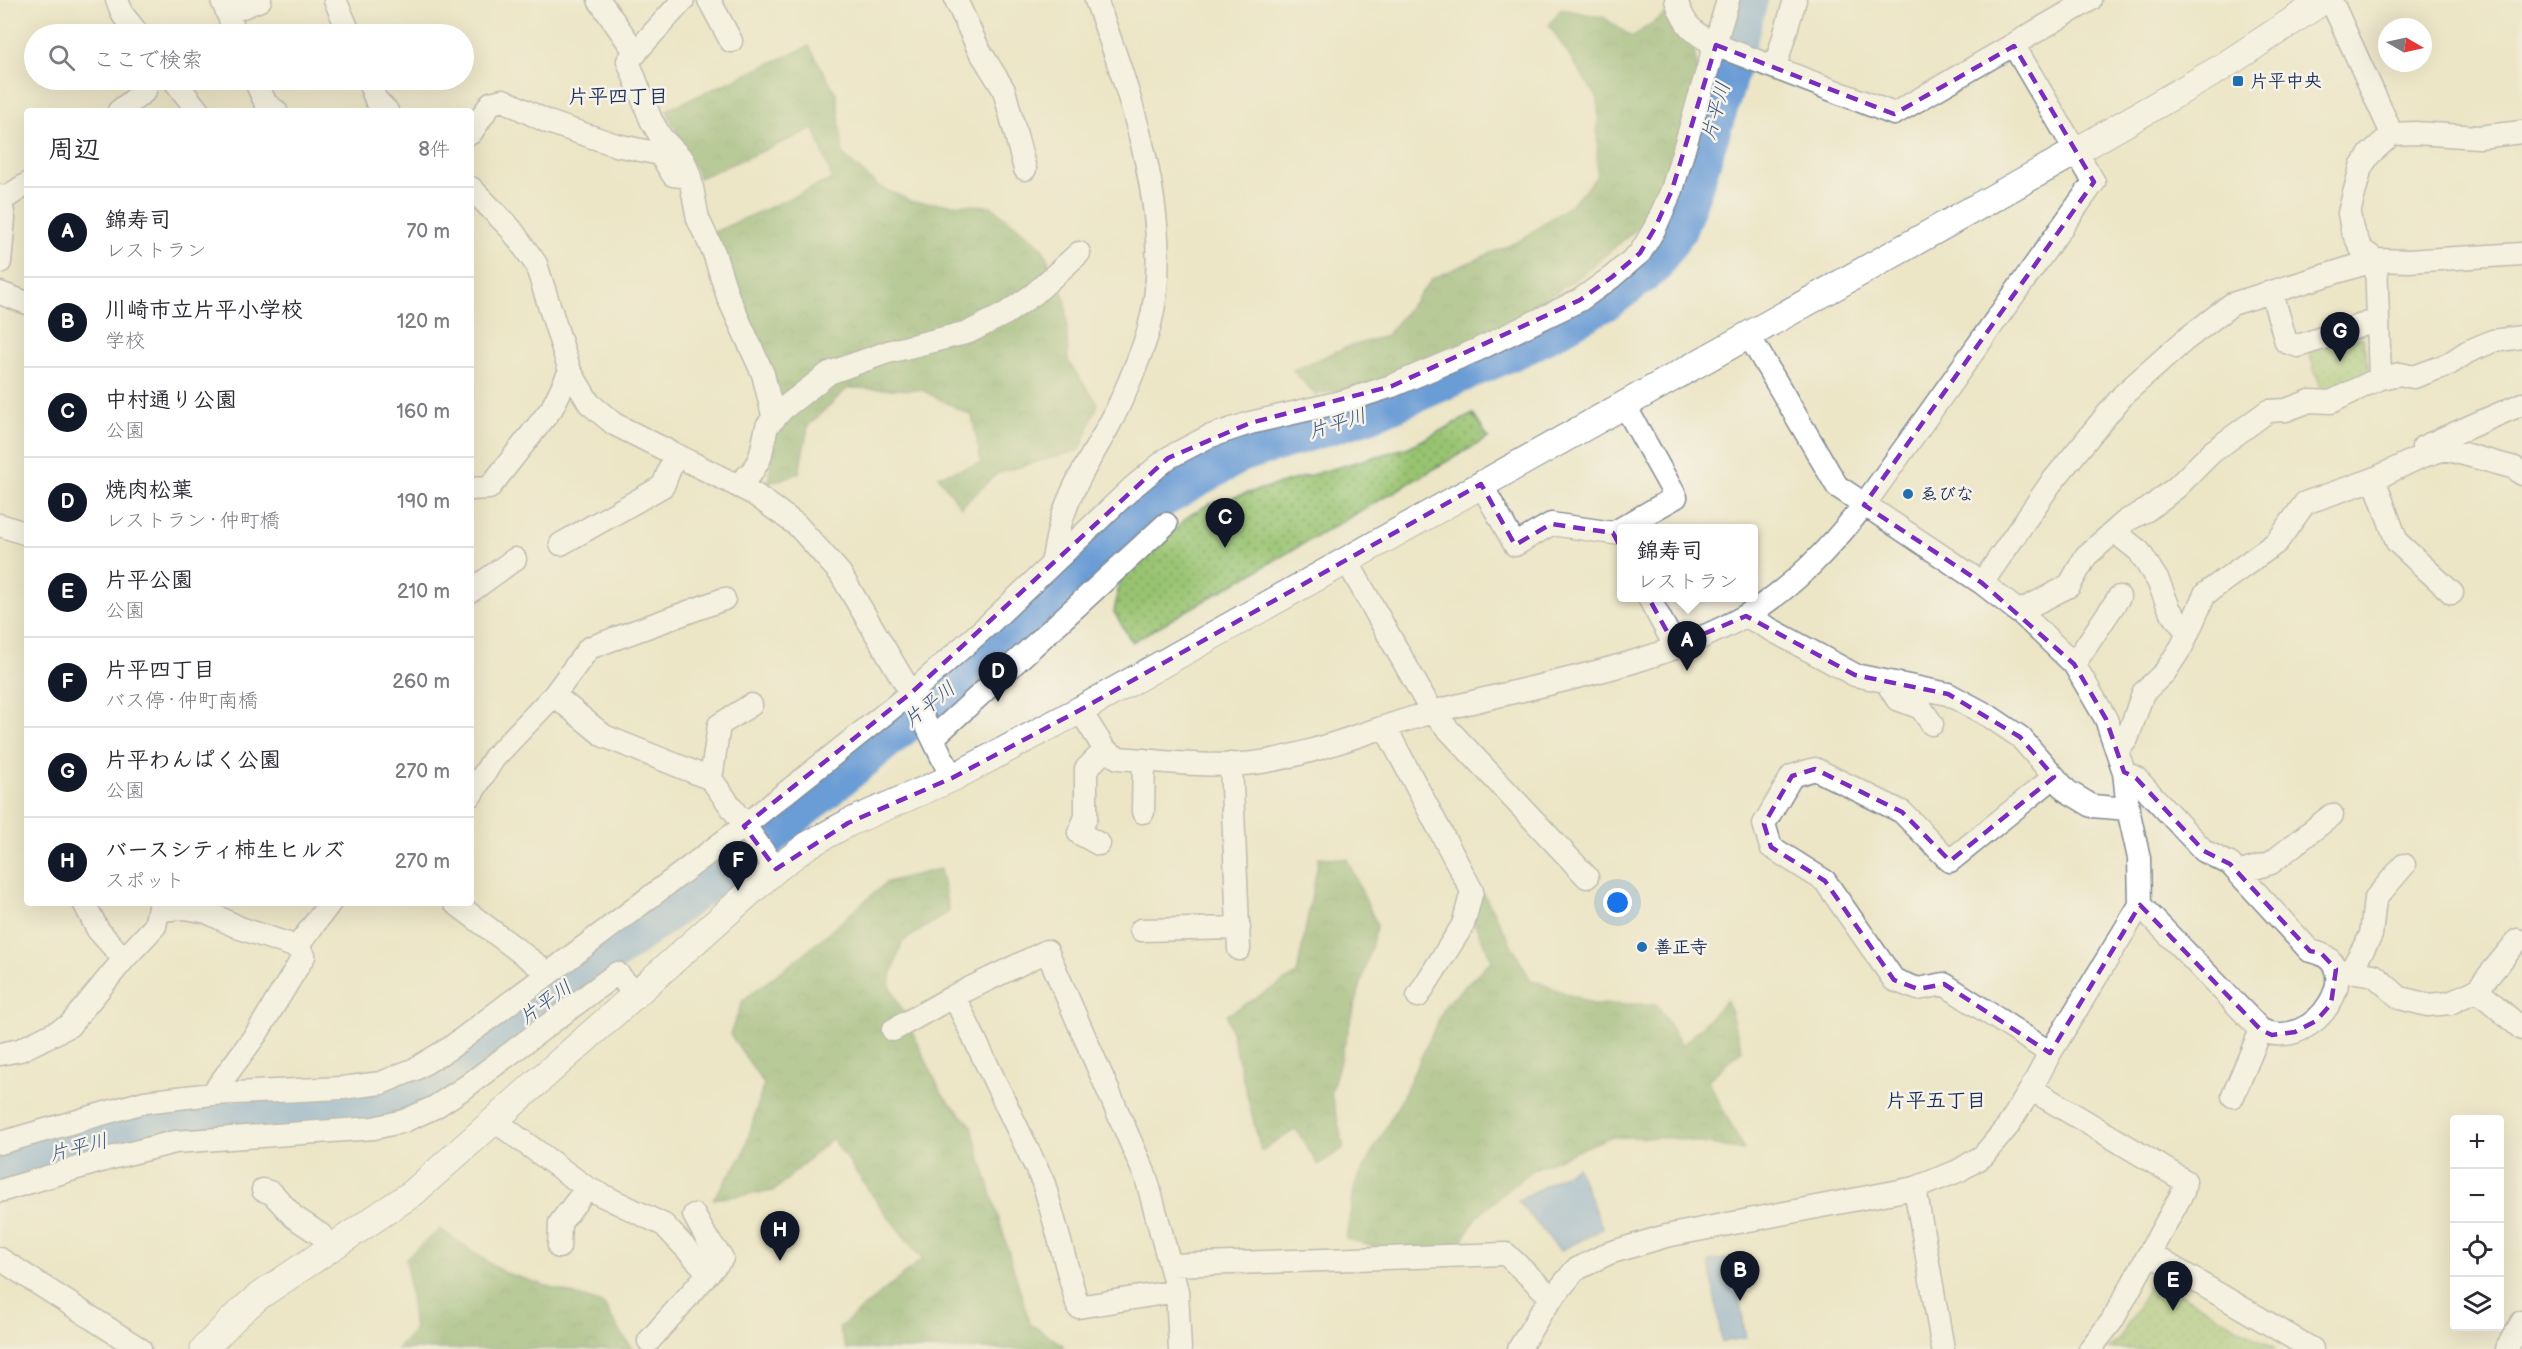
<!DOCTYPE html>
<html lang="ja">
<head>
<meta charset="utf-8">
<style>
  :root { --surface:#fff; --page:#f7f7f7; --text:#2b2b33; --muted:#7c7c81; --line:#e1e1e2; --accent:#111827 }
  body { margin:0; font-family:"Balsamiq Sans","Klee One",sans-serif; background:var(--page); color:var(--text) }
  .controls { position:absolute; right:18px; bottom:18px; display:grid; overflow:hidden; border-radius:6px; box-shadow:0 6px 24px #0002 }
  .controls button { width:54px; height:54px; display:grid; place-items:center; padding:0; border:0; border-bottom:2px solid var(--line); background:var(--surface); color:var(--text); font:30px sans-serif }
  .compass { position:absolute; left:2378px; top:18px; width:54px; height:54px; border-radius:50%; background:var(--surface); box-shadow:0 6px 24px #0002; rotate:99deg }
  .you { position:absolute; left:1618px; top:903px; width:21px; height:21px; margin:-15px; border:4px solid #fff; border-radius:50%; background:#1a73e8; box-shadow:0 0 0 9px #1a73e833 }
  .badge { display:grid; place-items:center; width:39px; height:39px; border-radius:50%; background:var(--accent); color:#fff; font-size:20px; font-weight:700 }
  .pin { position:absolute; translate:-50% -50px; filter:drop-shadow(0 2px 3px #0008) }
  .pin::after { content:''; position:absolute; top:32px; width:21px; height:18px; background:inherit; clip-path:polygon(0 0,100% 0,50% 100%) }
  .popup { position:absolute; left:1617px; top:524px; width:141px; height:78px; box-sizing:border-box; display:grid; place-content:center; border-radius:6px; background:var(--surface); filter:drop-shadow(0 2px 4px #0005); font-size:20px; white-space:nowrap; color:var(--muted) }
  .popup b { font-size:22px; color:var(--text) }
  .popup::after { content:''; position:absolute; left:50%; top:100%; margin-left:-12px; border:12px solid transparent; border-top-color:var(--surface) }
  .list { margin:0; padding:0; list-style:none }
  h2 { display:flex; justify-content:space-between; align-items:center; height:78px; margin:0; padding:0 24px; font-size:26px }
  h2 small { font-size:20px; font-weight:400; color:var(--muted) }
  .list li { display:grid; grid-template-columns:39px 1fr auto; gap:18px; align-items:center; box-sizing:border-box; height:90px; padding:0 24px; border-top:2px solid var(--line) }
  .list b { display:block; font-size:22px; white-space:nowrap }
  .list p { margin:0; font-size:20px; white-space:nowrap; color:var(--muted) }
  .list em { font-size:20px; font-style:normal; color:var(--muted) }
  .icon { flex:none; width:33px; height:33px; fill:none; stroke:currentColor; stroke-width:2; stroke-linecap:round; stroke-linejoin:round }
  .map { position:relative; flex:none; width:2522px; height:1349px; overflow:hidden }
  .search { position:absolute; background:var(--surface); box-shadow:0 6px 24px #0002; left:24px; top:24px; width:450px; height:66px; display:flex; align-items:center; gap:15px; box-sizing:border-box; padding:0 21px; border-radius:33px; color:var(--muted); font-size:22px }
  .panel { position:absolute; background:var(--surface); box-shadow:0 6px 24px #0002; left:24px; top:108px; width:450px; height:798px; border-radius:6px }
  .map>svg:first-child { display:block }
</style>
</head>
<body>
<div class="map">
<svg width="2522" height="1349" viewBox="0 0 2522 1349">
  <defs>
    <pattern id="grass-dots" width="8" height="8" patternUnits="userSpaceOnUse" patternTransform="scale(1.5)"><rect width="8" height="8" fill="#98c370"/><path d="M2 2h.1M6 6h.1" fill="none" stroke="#7b9f5f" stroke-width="1.8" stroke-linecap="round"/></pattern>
    <pattern id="forest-crowns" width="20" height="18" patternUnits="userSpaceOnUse" patternTransform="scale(1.5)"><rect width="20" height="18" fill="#7aa962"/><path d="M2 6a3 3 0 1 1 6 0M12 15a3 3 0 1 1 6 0" fill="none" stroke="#638a54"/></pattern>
  </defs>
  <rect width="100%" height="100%" fill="#f7f3e8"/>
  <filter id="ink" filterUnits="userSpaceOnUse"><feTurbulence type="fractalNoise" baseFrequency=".0167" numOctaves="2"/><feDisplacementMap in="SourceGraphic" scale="12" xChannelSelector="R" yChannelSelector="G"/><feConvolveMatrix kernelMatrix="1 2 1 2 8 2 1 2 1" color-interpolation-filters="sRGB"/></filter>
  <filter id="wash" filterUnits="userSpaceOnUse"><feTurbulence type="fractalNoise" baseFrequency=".008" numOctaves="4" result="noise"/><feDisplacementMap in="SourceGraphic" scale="24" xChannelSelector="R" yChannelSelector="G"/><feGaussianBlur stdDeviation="1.35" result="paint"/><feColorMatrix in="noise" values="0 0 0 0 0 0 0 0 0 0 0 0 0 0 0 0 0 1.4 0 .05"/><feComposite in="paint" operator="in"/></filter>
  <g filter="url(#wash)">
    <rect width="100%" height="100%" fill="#ece5c6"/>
    <!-- grass -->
    <path fill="url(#grass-dots)" stroke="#5a7967" stroke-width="1.5" d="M2362 337 2370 373 2323 394 2308 351Z
      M1473 414 1488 438 1132 642 1114 612 1120 581 1190 515 1209 504 1409 447Z
      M2159 1281 2275 1349H2107L2119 1340 2152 1282Z"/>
    <!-- forest -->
    <path fill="url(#forest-crowns)" stroke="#4a6c60" stroke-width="1.5" d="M1684 1 1699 76 1658 211 1579 277 1487 338 1397 379 1315 395 1293 370 1344 348 1386 336 1433 278 1519 241 1573 203 1597 176 1598 99 1549 25 1561 9 1603 17 1632 37Z
      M809 46 837 95 843 155 878 186 913 202 991 206 1042 247 1066 301 1068 361 1098 404 1080 450 998 473 961 507 938 476 981 463 972 416 922 390 848 388 808 426 799 473 768 484 775 431 710 234 832 179 814 129 699 178 666 110Z
      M1319 857 1347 859 1377 925 1331 1093 1344 1148 1318 1165 1296 1129 1261 1151 1227 1015 1297 974Z
      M940 869 949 912 902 942 889 983 942 1094 971 1125 1030 1324 1063 1345V1349H846L839 1328 922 1259 883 1210 832 1138 774 1191 713 1199 743 1155 764 1084 730 1034 743 1000 805 953 887 882Z
      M1484 894 1530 979 1593 1004H1657L1682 1046 1727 1000 1742 1050 1708 1080 1744 1150 1672 1138 1610 1137 1534 1169 1479 1214 1447 1264 1346 1239 1355 1184 1401 1100 1446 1004 1492 960 1467 908Z
      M440 1229 503 1272 603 1304 632 1349H397L414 1331 406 1258Z"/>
    <!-- water -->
    <path fill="#6a9cd5" stroke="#42669a" stroke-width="1.5" d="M1577 1167 1603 1229 1560 1251 1518 1201Z
      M1733 1257 1746 1338 1722 1342 1709 1261Z"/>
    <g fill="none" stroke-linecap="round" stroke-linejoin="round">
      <!-- river -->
      <path stroke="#6a9cd5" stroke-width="40" d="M0 1167 168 1124 350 1113 419 1095 460 1069 515 1024 754 848 1075 584 1136 513 1240 453 1374 411 1527 344 1610 298 1652 266 1677 229 1694 183 1723 92 1748 0"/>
    </g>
  </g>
  <g filter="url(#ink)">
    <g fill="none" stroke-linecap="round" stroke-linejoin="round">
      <!-- minor casing -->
      <g stroke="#848a92" stroke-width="25">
        <path id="minor" d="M117 0 123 15 138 34
          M222 0 236 34
          M335 0 350 34
          M599 0 636 53
          M683 0 628 61 651 120 661 137 684 161 690 177 698 219 714 253 728 297 763 374 774 419
          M709 0 731 41
          M956 0 978 48 1004 90 1025 169
          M1676 0C1684 25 1693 33 1716 45L1894 114 2090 0
          M2331 0 2392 134
          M227 13 260 0
          M1775 67 1795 0
          M174 80 198 111
          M255 80 266 104 276 111
          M368 80 376 100 387 111
          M119 111 145 91 144 80
          M471 133 491 103 503 100 548 122 616 145 660 154 673 175 690 177
          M471 188 511 229 536 264 570 371 589 403 614 424 754 494 797 525 840 573 911 693 952 778
          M0 196 4 219 0 262
          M2 200 27 184
          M0 293 27 303
          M2272 293 2286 342 2298 346 2378 320 2376 260 2362 250 2352 230 2349 213 2361 167 2370 154 2392 134 2415 133 2479 137 2522 132
          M2378 320 2380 378
          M2423 447 2522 404
          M2374 479 2397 542 2452 593
          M1481 484 1515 545 1551 524 1613 533 1676 497 1624 404
          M737 485 752 472 760 458 767 426 784 408 829 373 888 352 969 332 1005 314 1034 294 1079 253
          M471 489 489 488 552 408 570 371
          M0 525 27 534
          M2115 532 2139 551 2158 581 2170 610 2187 632
          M561 544 663 486 675 455
          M1347 561 1432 712 1587 877
          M1052 563C1056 546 1058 526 1065 510 1076 479 1094 453 1109 425 1118 409 1125 392 1132 375 1138 360 1145 344 1149 328 1177 226 1131 96 1096 0
          M1982 583 2051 483 2124 394 2185 340 2232 304 2376 260 2408 261 2522 254
          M471 591 515 559
          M1649 598 1675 646
          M2018 612 2069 586 2086 556 2126 521 2147 510 2177 487 2212 452 2268 411 2286 410 2310 401 2331 402 2380 378 2400 374 2414 377 2449 364 2467 352 2493 341 2522 337
          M1746 616 1855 675 1948 694 1989 716 2020 737 2067 791 2092 806 2128 809
          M2074 664 2119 597
          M1887 683 1897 699 1921 708 1932 724
          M554 695 604 736 711 779 776 869
          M1080 710 1105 750 1118 758C1162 761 1210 768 1254 763 1311 756 1377 727 1433 712 1532 685 1656 667 1745 616 1793 588 1830 548 1864 505L2094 182 2014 46
          M1385 727 1472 891 1463 925 1418 996
          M933 738 1166 524
          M2117 751 2127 739 2143 693 2165 672 2182 646 2205 594 2277 542 2305 503 2374 479 2420 457 2445 449 2515 468 2522 474
          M1231 764 1239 949
          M2124 772 2136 778 2204 851 2230 864 2310 951C2372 961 2316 1055 2261 1030L2140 905
          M711 779 719 725 751 705
          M471 795 494 758 554 695 589 648 724 599
          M1143 812 1144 760
          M1099 844 1079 833 1086 817V769L1105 750
          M2238 873 2271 863 2332 815
          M84 903 98 930 124 959
          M455 903 548 973
          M159 910 185 908 207 912 240 928 297 947
          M1141 930 1239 928
          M2336 969 2374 975 2400 998 2428 1005 2450 1003 2477 990 2518 940
          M2350 972 2371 935 2375 899 2404 865
          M2477 990 2522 1029
          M954 996 1044 1184 1078 1307 1177 1291
          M893 1030 954 996 1047 951 1146 1177 1177 1291 1180 1349
          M2050 1053 1944 984 1918 989 1894 980 1825 881 1771 847 1764 824 1792 776 1815 769 1902 812 1950 861 2054 777
          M0 1054 20 1050 69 1026 124 959 155 926 160 903
          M2031 1089 2185 1181 2183 1192 2112 1321 2090 1349
          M212 1094 257 1033 304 956 297 947 330 903
          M2233 1096 2261 1030
          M495 1121 587 1188 664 1225 708 1272
          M0 1143 144 1102 212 1094 342 1088 381 1083 415 1069 450 1048 744 826 911 693 989 624 1132 488 1168 458 1208 437 1250 423 1345 401 1392 386 1477 350 1580 300 1612 277 1640 253 1655 228 1672 190 1728 0
          M1915 1188 1943 1349
          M263 1190 272 1193 294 1217 321 1235 328 1248
          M0 1191 111 1158 175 1142 374 1128 404 1121 435 1107 467 1086 617 973 636 995
          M559 1247 560 1223 587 1188
          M2150 1254 2312 1349
          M0 1259 140 1349
          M1170 1265 1506 1254 1552 1298
          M649 1341 722 1258 706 1237 694 1215
          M1519 1349 1542 1311 1575 1270 1609 1253 1666 1236 1915 1188 1958 1171 1983 1156 2008 1126 2031 1089 2050 1053 2140 905 2139 858 2128 809 2124 772 2106 719 2074 664 2024 616 1982 583 1837 486 1748 334
          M2506 1349 2522 1322"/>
      </g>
      <!-- major casing -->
      <g stroke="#848a92" stroke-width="29">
        <path id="major" d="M204 1349 236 1316 259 1296 413 1193 776 869 808 845 848 823 952 778 1080 710 2075 152 2221 68 2324 0"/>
      </g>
      <!-- minor -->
      <use href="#minor" stroke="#fff" stroke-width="22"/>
      <!-- major -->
      <use href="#major" stroke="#fff" stroke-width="27"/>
    </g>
  </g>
  <!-- marked area -->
  <path d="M0 0H2522V1349H0ZM1716 45 1894 114 2014 46 2094 182 1864 505 1982 583 2074 664 2106 719 2124 772 2136 778 2204 851 2230 864 2310 951 2321 953 2336 969 2331 1004 2316 1021 2295 1032 2272 1035 2261 1030 2140 905 2050 1053 1944 984 1918 989 1894 980 1825 881 1771 847 1764 824 1792 776 1815 769 1902 812 1950 861 2054 777 2020 737 1948 694 1855 675 1746 616 1675 646 1613 533 1551 524 1515 545 1481 484 1080 710 952 778 848 823 776 869 744 826 911 693 1168 458 1250 423 1392 386 1580 300 1612 277 1640 253 1655 228 1672 190Z" fill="#ece5c6" fill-opacity=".55" fill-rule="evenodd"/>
  <path fill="none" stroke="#7b2cbf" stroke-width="4.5" stroke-dasharray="12 8" stroke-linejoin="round" d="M1716 45 1894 114 2014 46 2094 182 1864 505 1982 583 2074 664 2106 719 2124 772 2136 778 2204 851 2230 864 2310 951 2321 953 2336 969 2331 1004 2316 1021 2295 1032 2272 1035 2261 1030 2140 905 2050 1053 1944 984 1918 989 1894 980 1825 881 1771 847 1764 824 1792 776 1815 769 1902 812 1950 861 2054 777 2020 737 1948 694 1855 675 1746 616 1675 646 1613 533 1551 524 1515 545 1481 484 1080 710 952 778 848 823 776 869 744 826 911 693 1168 458 1250 423 1392 386 1580 300 1612 277 1640 253 1655 228 1672 190Z"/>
  <!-- markers -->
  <g fill="#1f6fb2" stroke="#f7f3e8" stroke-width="2">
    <rect x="2232" y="75" width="12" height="12" rx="3"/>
    <circle cx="1908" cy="494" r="6"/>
    <circle cx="1642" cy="947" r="6"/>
  </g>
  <g text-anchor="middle" stroke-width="5" stroke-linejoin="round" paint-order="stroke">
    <!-- poi labels -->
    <g font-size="18" font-weight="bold" fill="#1b2f5e" stroke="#f7f3e8" text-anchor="start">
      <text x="2250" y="87">片平中央</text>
      <text x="1920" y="500">ゑびな</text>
      <text x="1654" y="953">善正寺</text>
    </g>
    <!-- neighbourhood labels -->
    <g font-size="20" font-weight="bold" fill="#1b2f5e" stroke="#f7f3e8">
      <text x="618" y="103">片平四丁目</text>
      <text x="1936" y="1107">片平五丁目</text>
    </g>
    <!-- water labels -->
    <g font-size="20" font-style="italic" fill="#375588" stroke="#f7f3e8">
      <text transform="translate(1715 111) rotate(-74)" y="7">片平川</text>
      <text transform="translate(1337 423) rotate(-17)" y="7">片平川</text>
      <text transform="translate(929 704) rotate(-39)" y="7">片平川</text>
      <text transform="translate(545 1002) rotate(-36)" y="7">片平川</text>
      <text transform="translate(78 1147) rotate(-14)" y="7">片平川</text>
    </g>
  </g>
</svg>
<div class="controls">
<button>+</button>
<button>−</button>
<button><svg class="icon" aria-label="locate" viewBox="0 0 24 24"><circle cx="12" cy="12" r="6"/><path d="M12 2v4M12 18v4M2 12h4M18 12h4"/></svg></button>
<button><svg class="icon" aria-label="layers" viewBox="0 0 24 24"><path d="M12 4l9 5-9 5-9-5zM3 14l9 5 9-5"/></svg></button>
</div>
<svg class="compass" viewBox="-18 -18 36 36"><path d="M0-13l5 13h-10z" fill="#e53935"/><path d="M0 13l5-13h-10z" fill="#7c7c81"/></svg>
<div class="you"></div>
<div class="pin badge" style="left:1687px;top:671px">A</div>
<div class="popup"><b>錦寿司</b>レストラン</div>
<div class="pin badge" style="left:1740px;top:1301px">B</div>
<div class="pin badge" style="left:1225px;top:548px">C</div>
<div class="pin badge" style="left:998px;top:702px">D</div>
<div class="pin badge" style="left:2173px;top:1311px">E</div>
<div class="pin badge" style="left:738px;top:891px">F</div>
<div class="pin badge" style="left:2340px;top:362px">G</div>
<div class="pin badge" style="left:780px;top:1261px">H</div>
<div class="search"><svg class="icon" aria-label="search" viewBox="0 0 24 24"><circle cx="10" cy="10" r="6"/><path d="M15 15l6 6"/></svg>ここで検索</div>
<section class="panel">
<h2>周辺<small>8件</small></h2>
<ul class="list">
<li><span class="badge">A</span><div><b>錦寿司</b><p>レストラン</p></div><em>70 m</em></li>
<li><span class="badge">B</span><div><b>川崎市立片平小学校</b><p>学校</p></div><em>120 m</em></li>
<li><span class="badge">C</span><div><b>中村通り公園</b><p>公園</p></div><em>160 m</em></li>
<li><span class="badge">D</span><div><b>焼肉松葉</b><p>レストラン · 仲町橋</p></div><em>190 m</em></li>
<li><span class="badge">E</span><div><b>片平公園</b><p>公園</p></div><em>210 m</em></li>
<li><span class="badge">F</span><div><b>片平四丁目</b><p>バス停 · 仲町南橋</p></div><em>260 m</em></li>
<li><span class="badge">G</span><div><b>片平わんぱく公園</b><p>公園</p></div><em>270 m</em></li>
<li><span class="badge">H</span><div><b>バースシティ柿生ヒルズ</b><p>スポット</p></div><em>270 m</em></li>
</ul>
</section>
</div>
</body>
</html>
